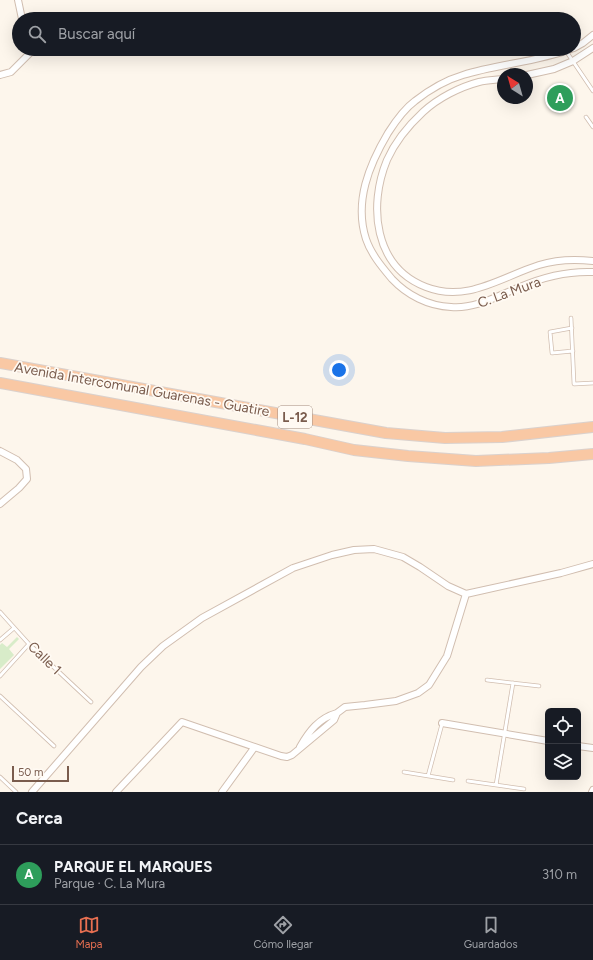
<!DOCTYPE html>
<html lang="es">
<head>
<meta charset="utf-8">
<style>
  :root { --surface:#171b24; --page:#242831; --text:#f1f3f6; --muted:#9ea1a6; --line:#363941; --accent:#e76f51 }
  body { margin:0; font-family:Figtree,sans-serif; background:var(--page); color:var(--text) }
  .controls { position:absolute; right:12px; bottom:12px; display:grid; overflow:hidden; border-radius:6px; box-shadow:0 4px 16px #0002 }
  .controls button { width:36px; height:36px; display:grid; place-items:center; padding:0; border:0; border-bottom:1px solid var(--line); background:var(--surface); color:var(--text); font:20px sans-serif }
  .compass { position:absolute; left:497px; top:68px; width:36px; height:36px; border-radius:50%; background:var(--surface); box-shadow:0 4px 16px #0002; rotate:323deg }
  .scale { position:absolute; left:12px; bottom:10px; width:57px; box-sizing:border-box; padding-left:4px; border:2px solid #7a5c4d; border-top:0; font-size:11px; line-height:14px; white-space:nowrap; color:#7a5c4d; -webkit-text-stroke:3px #fffaf3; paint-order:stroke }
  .you { position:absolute; left:339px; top:370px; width:14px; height:14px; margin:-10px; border:3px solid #fff; border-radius:50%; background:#1a73e8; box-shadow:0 0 0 6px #1a73e833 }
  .badge { display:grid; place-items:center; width:26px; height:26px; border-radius:50%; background:var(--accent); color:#fff; font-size:13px; font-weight:700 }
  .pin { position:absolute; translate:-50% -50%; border:2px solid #fff; box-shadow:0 1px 4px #0006 }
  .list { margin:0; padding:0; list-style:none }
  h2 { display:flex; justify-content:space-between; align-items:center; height:52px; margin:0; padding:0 16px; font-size:17px }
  h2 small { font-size:13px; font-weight:400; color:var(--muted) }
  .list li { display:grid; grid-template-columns:26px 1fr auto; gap:12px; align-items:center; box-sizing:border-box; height:60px; padding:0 16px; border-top:1px solid var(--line) }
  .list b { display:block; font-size:15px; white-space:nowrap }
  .list p { margin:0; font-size:13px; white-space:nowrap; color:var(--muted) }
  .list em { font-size:13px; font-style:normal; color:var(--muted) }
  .icon { flex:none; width:22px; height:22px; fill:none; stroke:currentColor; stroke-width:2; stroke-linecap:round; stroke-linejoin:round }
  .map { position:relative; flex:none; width:593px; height:792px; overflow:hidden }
  .search { position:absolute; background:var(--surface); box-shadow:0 4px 16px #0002; left:12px; right:12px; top:12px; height:44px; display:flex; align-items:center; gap:10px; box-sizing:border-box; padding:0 14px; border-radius:22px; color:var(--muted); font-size:15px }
  .sheet { height:112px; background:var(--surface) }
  nav { display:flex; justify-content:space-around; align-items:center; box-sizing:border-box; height:56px; border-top:1px solid var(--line); background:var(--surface); font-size:11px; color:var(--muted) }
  nav a { display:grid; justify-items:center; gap:2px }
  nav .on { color:var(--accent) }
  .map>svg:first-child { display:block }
</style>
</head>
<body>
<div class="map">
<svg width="593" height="792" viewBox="0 0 593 792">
  <rect width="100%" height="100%" fill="#fdf6ec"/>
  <!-- green -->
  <path fill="#d8ecc9" d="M17 637 19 639 9 649 14 655 0 669V645L2 643 7 647Z"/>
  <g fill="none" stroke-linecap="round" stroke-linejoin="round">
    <!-- service casing -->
    <g stroke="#d1beb0" stroke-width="4.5">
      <path id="service" d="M566 51 593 91
        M586 117 593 127
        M571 318 574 384 593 383
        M572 328 550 332 552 353 573 351
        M0 612 29 644 91 702
        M0 640 14 628
        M0 676 29 644
        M487 680 539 686
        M0 696 54 746
        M404 772 453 780
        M428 776 442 724
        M0 777 16 792
        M468 781 524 789
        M496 785 513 683"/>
    </g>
    <!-- minor casing -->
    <g stroke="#d1beb0" stroke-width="8">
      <path id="minor" d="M18 0 22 19
        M574 48 583 43 593 35
        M571 49C537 62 498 64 463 75 446 80 429 90 415 101 404 109 395 122 388 133 369 165 354 202 366 239 371 254 382 267 392 279 407 295 428 306 451 307 476 309 497 296 520 287 543 277 568 271 593 272
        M0 75 11 72 31 52 30 49
        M527 75 554 69 573 61 593 48
        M503 79C495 80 487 80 479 82 460 87 438 98 423 112 409 125 395 142 387 160 368 206 374 267 426 287 467 303 501 277 539 265 555 260 576 259 593 261
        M0 451 17 460 26 469 27 479 19 488 0 504
        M442 723 548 741
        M578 746 593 748
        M300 747C309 731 319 718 337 713
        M32 792 141 667 163 646 202 618 293 568 332 555 354 550 374 549 403 557 420 567 448 586 466 594 561 573 593 564
        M116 792 182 722 281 756 287 757 292 755 334 720 337 713 345 707 365 705 396 701 418 693 429 685 447 656 466 594
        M222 792 254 748
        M592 792 593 790"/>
    </g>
    <!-- trunk casing -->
    <g stroke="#dad1cd" stroke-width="12">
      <path id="trunk" d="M0 363 386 433 445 438 502 437 593 427
        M0 383 305 439 354 450 408 456 476 461 549 458 593 454"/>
    </g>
    <!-- service -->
    <use href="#service" stroke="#fff" stroke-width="3"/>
    <!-- minor -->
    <use href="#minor" stroke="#fff" stroke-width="6"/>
    <!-- trunk -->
    <use href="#trunk" stroke="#f9c8a4" stroke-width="10"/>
  </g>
  <g text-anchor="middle" stroke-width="3.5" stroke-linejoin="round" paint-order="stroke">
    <!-- shield labels -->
    <rect fill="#fffaf3" stroke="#a28b7f" stroke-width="1" x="278" y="406" width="34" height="22" rx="3"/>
    <g font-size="13" font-weight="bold" fill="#7a5c4d">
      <text x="295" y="422">L-12</text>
    </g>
    <!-- street labels -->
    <g font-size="14" fill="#7a5c4d" stroke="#fffaf3">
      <text transform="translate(509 292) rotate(-20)" y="5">C. La Mura</text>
      <text transform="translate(142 389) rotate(10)" y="5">Avenida Intercomunal Guarenas - Guatire</text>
      <text transform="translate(45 658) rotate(44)" y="5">Calle 1</text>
    </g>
  </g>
</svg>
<div class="controls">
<button><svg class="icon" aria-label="locate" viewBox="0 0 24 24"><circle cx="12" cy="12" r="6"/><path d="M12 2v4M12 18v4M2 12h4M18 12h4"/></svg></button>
<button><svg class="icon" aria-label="layers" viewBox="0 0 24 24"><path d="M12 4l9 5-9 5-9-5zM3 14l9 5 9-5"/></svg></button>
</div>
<svg class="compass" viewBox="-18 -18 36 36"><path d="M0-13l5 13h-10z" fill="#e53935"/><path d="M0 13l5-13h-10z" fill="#9ea1a6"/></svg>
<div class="scale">50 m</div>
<div class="you"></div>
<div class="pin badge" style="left:560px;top:98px;background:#2e9e5b">A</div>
<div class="search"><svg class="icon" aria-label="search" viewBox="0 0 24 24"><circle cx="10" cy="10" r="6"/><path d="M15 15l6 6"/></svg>Buscar aquí</div>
</div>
<section class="sheet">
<h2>Cerca<small></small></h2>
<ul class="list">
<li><span class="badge" style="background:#2e9e5b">A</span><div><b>PARQUE EL MARQUES</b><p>Parque · C. La Mura</p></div><em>310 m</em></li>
</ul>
</section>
<nav>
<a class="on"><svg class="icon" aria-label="map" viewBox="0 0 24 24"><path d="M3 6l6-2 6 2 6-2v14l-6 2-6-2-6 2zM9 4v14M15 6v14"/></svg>Mapa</a>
<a><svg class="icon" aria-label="directions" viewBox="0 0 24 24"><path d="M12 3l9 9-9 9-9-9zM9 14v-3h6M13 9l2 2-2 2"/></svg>Cómo llegar</a>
<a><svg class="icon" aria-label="saved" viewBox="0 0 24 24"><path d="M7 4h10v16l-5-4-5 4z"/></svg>Guardados</a>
</nav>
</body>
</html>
